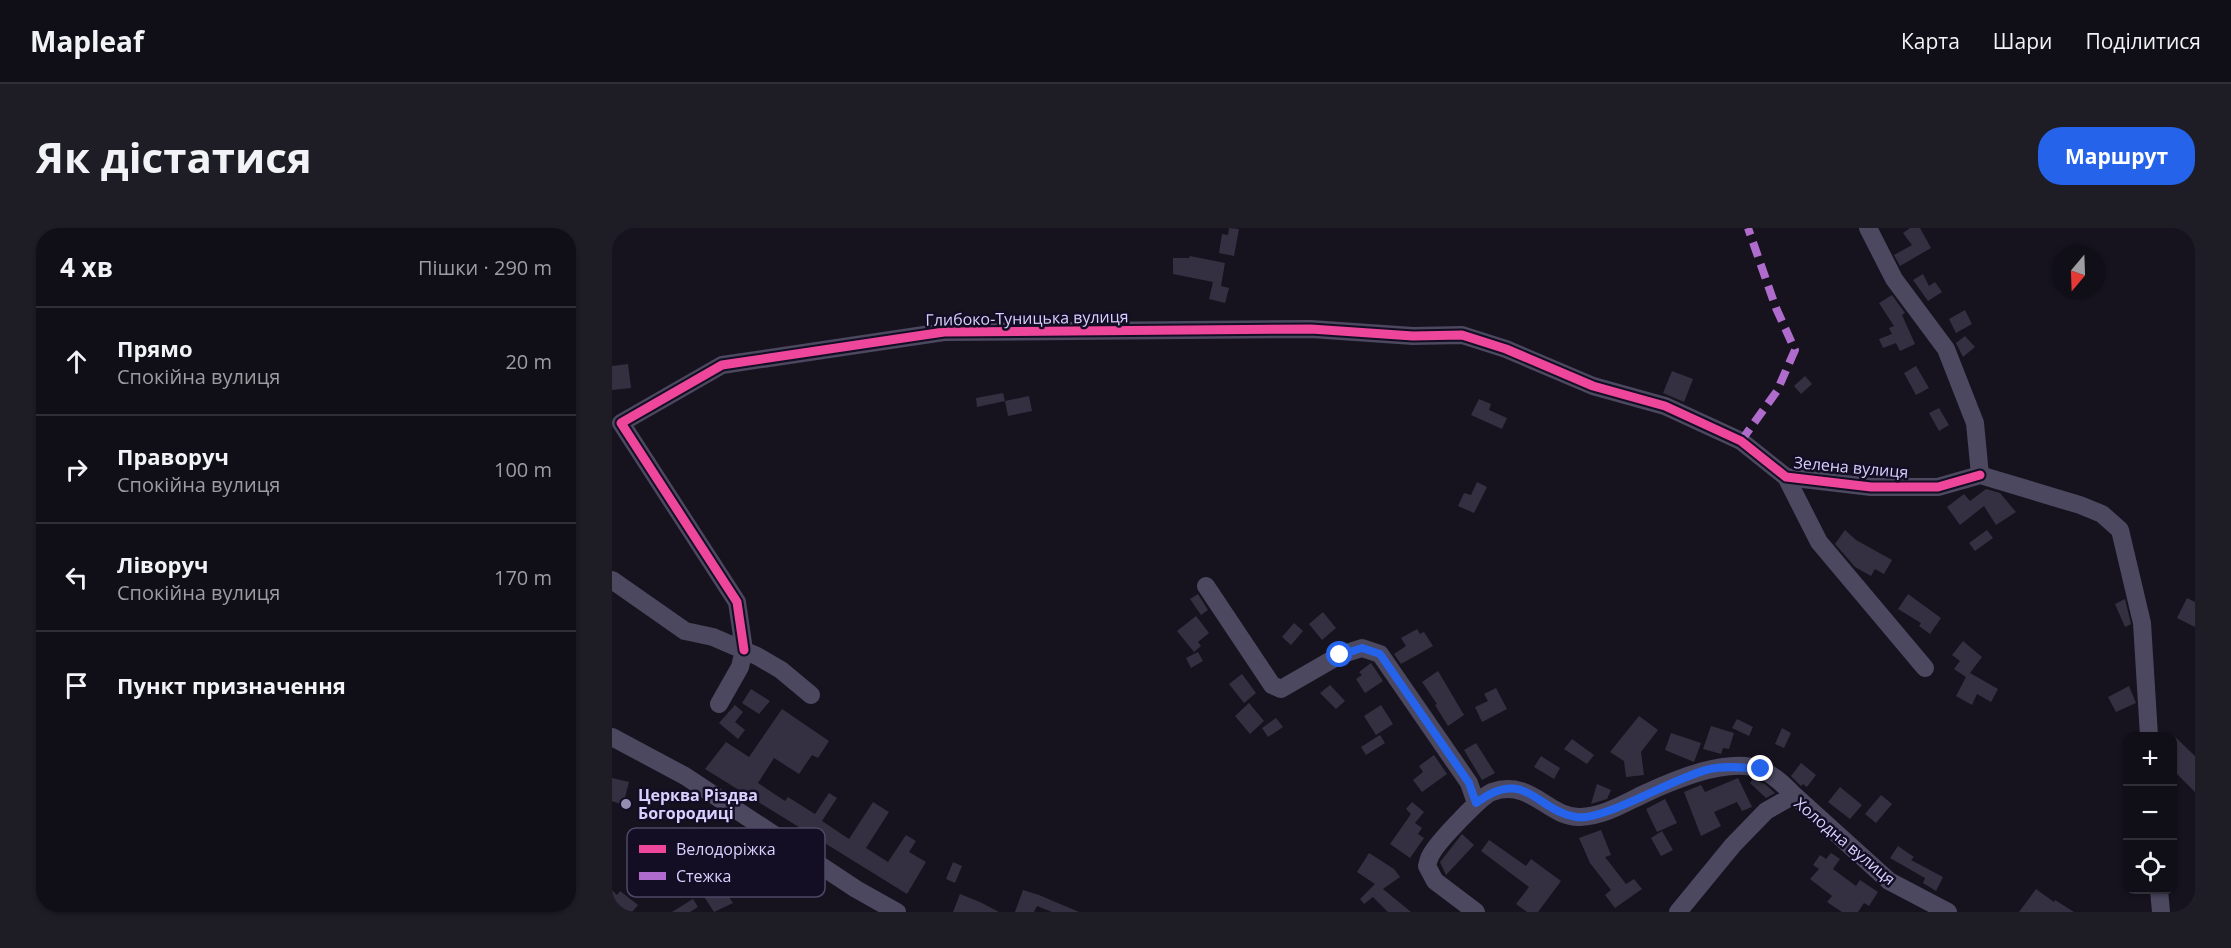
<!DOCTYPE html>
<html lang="uk">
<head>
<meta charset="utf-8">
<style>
  :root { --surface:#100e17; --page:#1e1c24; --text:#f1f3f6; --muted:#9c9ca1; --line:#302e36; --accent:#2563eb }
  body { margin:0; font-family:"Open Sans",sans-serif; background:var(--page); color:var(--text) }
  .controls { position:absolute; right:18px; bottom:18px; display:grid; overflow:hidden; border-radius:12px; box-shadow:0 2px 4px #0004 }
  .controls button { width:54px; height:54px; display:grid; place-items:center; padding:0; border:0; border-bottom:2px solid var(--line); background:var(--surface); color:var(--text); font:30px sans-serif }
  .compass { position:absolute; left:1439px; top:18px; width:54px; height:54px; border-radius:50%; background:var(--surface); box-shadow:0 2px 4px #0004; rotate:199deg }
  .stop { position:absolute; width:18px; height:18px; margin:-14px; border:4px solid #2563eb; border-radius:50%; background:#fff }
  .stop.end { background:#2563eb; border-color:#fff; box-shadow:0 2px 6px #0008 }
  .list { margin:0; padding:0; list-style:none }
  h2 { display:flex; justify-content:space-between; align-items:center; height:78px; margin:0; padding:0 24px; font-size:26px }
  h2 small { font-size:20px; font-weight:400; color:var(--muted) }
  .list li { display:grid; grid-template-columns:39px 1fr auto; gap:18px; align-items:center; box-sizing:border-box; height:108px; padding:0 24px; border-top:2px solid var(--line) }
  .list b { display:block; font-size:22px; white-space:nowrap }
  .list p { margin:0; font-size:20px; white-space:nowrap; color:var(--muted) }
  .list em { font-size:20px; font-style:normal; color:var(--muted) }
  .icon { flex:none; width:33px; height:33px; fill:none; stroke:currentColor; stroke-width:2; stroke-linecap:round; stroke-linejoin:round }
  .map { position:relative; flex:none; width:1583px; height:684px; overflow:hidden; border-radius:24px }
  header { display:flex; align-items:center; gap:36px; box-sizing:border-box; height:84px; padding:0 30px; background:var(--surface); border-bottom:2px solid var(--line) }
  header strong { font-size:28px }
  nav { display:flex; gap:33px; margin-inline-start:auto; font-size:21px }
  .intro { display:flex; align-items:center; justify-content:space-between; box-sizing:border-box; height:144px; padding:0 36px }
  h1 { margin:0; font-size:42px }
  .button { padding:15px 27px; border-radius:24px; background:var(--accent); color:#fff; font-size:21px; font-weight:700 }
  main { display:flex; gap:36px; padding:0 36px }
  aside { flex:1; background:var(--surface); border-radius:24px; box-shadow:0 2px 4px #0004 }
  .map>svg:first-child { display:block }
</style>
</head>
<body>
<header>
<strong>Mapleaf</strong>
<nav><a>Карта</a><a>Шари</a><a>Поділитися</a></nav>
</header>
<div class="intro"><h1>Як дістатися</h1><a class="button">Маршрут</a></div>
<main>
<aside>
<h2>4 хв<small>Пішки · 290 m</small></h2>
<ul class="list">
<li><svg class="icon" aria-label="ahead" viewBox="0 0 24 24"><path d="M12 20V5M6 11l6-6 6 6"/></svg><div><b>Прямо</b><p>Спокійна вулиця</p></div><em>20 m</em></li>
<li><svg class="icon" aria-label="right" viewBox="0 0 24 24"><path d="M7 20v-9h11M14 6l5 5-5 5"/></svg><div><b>Праворуч</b><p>Спокійна вулиця</p></div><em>100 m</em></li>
<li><svg class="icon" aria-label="left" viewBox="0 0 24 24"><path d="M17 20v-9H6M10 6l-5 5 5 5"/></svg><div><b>Ліворуч</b><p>Спокійна вулиця</p></div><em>170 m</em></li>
<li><svg class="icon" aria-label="arrive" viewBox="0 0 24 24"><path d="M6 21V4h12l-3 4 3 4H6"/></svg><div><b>Пункт призначення</b></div></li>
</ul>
</aside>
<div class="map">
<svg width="1583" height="684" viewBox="0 0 1583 684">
  <rect width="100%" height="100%" fill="#16131f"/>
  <!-- building -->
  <path fill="#343041" d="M617 0 627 1 622 28 607 25 610 6 616 7Z
    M1298 0H1308L1319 20 1288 38 1282 27 1300 17 1291 5Z
    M578 28 613 35 609 58 617 60 613 75 597 71 601 54 561 46V30H577Z
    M1311 46 1317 58 1323 54 1330 64 1316 73 1301 52Z
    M1280 67 1293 85 1290 87 1303 116 1288 123 1284 115 1271 120 1267 111 1280 106 1277 100 1282 98 1267 75Z
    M1353 82 1360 96 1344 105 1337 91Z
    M1353 108 1363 119 1351 129 1344 115Z
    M16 136 19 160 0 162V138Z
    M1304 138 1317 160 1304 167 1292 145Z
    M1060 143 1081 151 1072 174 1051 165Z
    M1193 148 1200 156 1189 166 1182 158Z
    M391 165 393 173 417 168 420 183 396 188 393 173 365 179 364 170Z
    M867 171 879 176 877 182 895 190 890 201 859 187Z
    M1327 180 1337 197 1327 203 1317 185Z
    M865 254 875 259 862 285 846 278 852 265 859 267Z
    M1374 261 1388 265 1404 284 1384 297 1372 278 1348 297 1335 279 1352 266 1358 273Z
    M1233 302 1244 312 1280 332 1272 346 1263 341 1259 348 1243 339 1223 316Z
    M1375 302 1381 310 1363 323 1357 315Z
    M586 366 596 382 589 387 578 371Z
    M1296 366 1329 390 1318 406 1307 398 1309 395 1286 381Z
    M1575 370 1583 374V399L1565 390Z
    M1513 371 1519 396 1513 399 1503 376Z
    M711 384 724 400 710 412 697 396Z
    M584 388 597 405 586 414 589 418 582 424 565 403Z
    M682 395 691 403 679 417 670 409Z
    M805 401 808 406 812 404 821 418 789 436 782 426 794 418 789 410Z
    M1351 413 1370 429 1358 445 1386 461 1379 474 1365 466 1360 477 1344 468 1354 449 1342 441 1348 433 1340 427Z
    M586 424 591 433 579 440 574 430Z
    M759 435 771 453 753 465 744 451 750 447 747 444Z
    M826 443 852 487 836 498 823 477 825 476 810 454Z
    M630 446 644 465 632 475 617 456Z
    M718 457 733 473 724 481 708 465Z
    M1517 458 1524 475 1504 484 1496 469Z
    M884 460 895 481 870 494 863 479 876 473 872 466Z
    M139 461 158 473 147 486 130 475Z
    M637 475 652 493 638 506 623 488Z
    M123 477 131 484 123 494 133 502 126 511 107 495Z
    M769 477 781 496 764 507 752 488Z
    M170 481 217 513 206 530 200 527 187 546 162 530 146 555 173 573 176 569 203 586 217 565 225 570 210 593 237 611 261 574 277 584 254 620 276 634 294 607 304 613 297 624 314 634 295 666 93 541 114 514 137 529Z
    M1027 488 1046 502 1029 524 1032 547 1014 549 1012 533 998 524Z
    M664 490 671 499 656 509 650 500Z
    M1125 491 1141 499 1137 508 1120 500Z
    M1099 498 1122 505 1117 521 1111 520 1109 526 1091 521Z
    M1170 500 1179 505 1172 520 1163 516Z
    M1059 505 1089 515 1082 534 1053 522Z
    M1560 506 1583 528V564L1560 541Z
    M768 507 773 515 754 527 749 519Z
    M960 511 982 527 975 536 952 521Z
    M864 515 883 545 870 552 852 522Z
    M822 527 835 546 810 564 801 552 811 544 807 538Z
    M929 528 948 540 942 551 922 539Z
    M1189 535 1204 547 1195 559 1191 556 1189 558 1179 548Z
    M0 550 17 554 11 577 0 573Z
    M1126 550 1140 579 1130 583 1125 574 1102 584 1109 598 1089 608 1072 564 1089 557 1093 564Z
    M1141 551 1153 556 1163 565 1154 570 1138 555Z
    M985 556 999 562 995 571 979 576Z
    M1228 559 1250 577 1238 591 1216 574Z
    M1269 567 1280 576 1264 595 1253 586Z
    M1053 571 1065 595 1045 604 1034 581Z
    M800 574 812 584 803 595 810 600 806 606 812 610 798 630 778 616 799 586 794 581Z
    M989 602 999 627 993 629 1014 656 1022 651 1030 661 1003 680 993 667 999 662 978 635 967 610Z
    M1050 603 1061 622 1049 628 1039 610Z
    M850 606 862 617 834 647 828 634Z
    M877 612 914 638 919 631 949 653 926 684H915L904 676 917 659 869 623Z
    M1286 618 1302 629 1299 632 1331 649 1324 663 1311 655 1313 650 1278 630Z
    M757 625 782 641 788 649 771 661 799 684H776L761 669 752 676 748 671 763 656 745 644Z
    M1219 625 1228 631 1221 641 1244 658 1248 652 1266 664 1257 678 1252 675 1246 684H1230L1215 674 1220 668 1198 651 1207 641 1201 637 1208 627 1214 631Z
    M341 634 350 638 343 655 334 651Z
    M108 656 121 675 102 684 91 667Z
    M1424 661 1442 674 1443 672 1462 684H1407Z
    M0 662 5 667 8 663 26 677 20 684H0Z
    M411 662 427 667 467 684H440L425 678 422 684H403Z
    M348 666 368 674 387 684H341Z
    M81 671 86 679 78 684H60Z"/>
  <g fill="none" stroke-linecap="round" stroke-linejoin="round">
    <!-- minor -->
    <path stroke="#4b4860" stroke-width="18" d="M1256 0 1282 51 1334 121 1363 195 1368 247
      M1368 247 1468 277 1490 286 1508 302 1530 395 1537 508
      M1174 249 1207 314 1313 440
      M0 352 73 403 101 409 145 428 169 442 199 467
      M594 358 660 457 669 461 728 427 750 420 768 426 857 555 864 575
      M107 476 128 439 132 422 125 374 9 195 110 137 332 104 699 101 801 108 850 107 894 121 981 158 1053 178 1129 213 1174 249 1259 259H1326L1368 247
      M0 509 73 548 244 661 285 684
      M1547 662 1549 684
      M864 684 823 653 815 638C816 634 817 629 820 625 826 614 869 568 880 564 919 550 936 590 968 589 992 588 1011 576 1032 566 1062 552 1117 528 1150 542 1162 547 1173 558 1182 567
      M1066 684 1121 617 1154 583 1182 567 1277 653 1336 684"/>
    <!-- quiet -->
    <path stroke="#b06ccc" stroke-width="8" stroke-dasharray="15 8" stroke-linecap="butt" d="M1129 213 1165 163 1183 122 1164 80 1136 0"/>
    <!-- cycleway casing -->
    <g stroke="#130e24" stroke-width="13">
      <path id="cycleway" d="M132 422 125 374 9 195 110 137 332 104 699 101 801 108 850 107 894 121 981 158 1053 178 1129 213 1174 249 1259 259H1326L1368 247"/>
    </g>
    <!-- cycleway -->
    <use href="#cycleway" stroke="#ed469a" stroke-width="9"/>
  </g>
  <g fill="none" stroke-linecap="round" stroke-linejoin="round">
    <!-- route -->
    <path stroke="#2563eb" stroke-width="8" d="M728 427 750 420 768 426 857 555 864 575C913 538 923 582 964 589 991 594 1064 548 1098 541 1114 537 1133 540 1149 541"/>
  </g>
  <!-- markers -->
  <circle fill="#958eb1" stroke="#130e24" stroke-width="2" cx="14" cy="576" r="6"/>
  <g text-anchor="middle" stroke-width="5" stroke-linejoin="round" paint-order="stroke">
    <!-- street labels -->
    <g font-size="16" fill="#dad0ff" stroke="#130e24">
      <text transform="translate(415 90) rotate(-1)" y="6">Глибоко-Туницька вулиця</text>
      <text transform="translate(1239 239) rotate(5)" y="6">Зелена вулиця</text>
      <text transform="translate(1233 613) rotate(40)" y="6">Холодна вулиця</text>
    </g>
    <!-- poi labels -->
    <g font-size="16" font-weight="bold" fill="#dad0ff" stroke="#130e24" text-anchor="start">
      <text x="26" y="573">Церква Різдва<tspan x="26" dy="18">Богородиці</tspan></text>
    </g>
  </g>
  <!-- legend -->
  <rect x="15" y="600" width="198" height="69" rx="9" fill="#130e24" stroke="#4f4866" stroke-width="1.5"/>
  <rect x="27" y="617" width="27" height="8" fill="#ed469a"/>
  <rect x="27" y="644" width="27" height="8" fill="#b06ccc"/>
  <g font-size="16" fill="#dad0ff">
    <text x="64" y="627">Велодоріжка</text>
    <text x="64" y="654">Стежка</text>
  </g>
</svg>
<div class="controls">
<button>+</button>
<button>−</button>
<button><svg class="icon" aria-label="locate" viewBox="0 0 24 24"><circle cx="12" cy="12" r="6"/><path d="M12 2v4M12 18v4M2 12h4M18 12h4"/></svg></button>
</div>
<svg class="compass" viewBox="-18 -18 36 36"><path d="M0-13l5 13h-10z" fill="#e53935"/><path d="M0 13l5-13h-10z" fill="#9c9ca1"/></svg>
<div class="stop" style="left:728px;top:427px"></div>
<div class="stop end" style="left:1149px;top:541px"></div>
</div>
</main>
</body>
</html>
